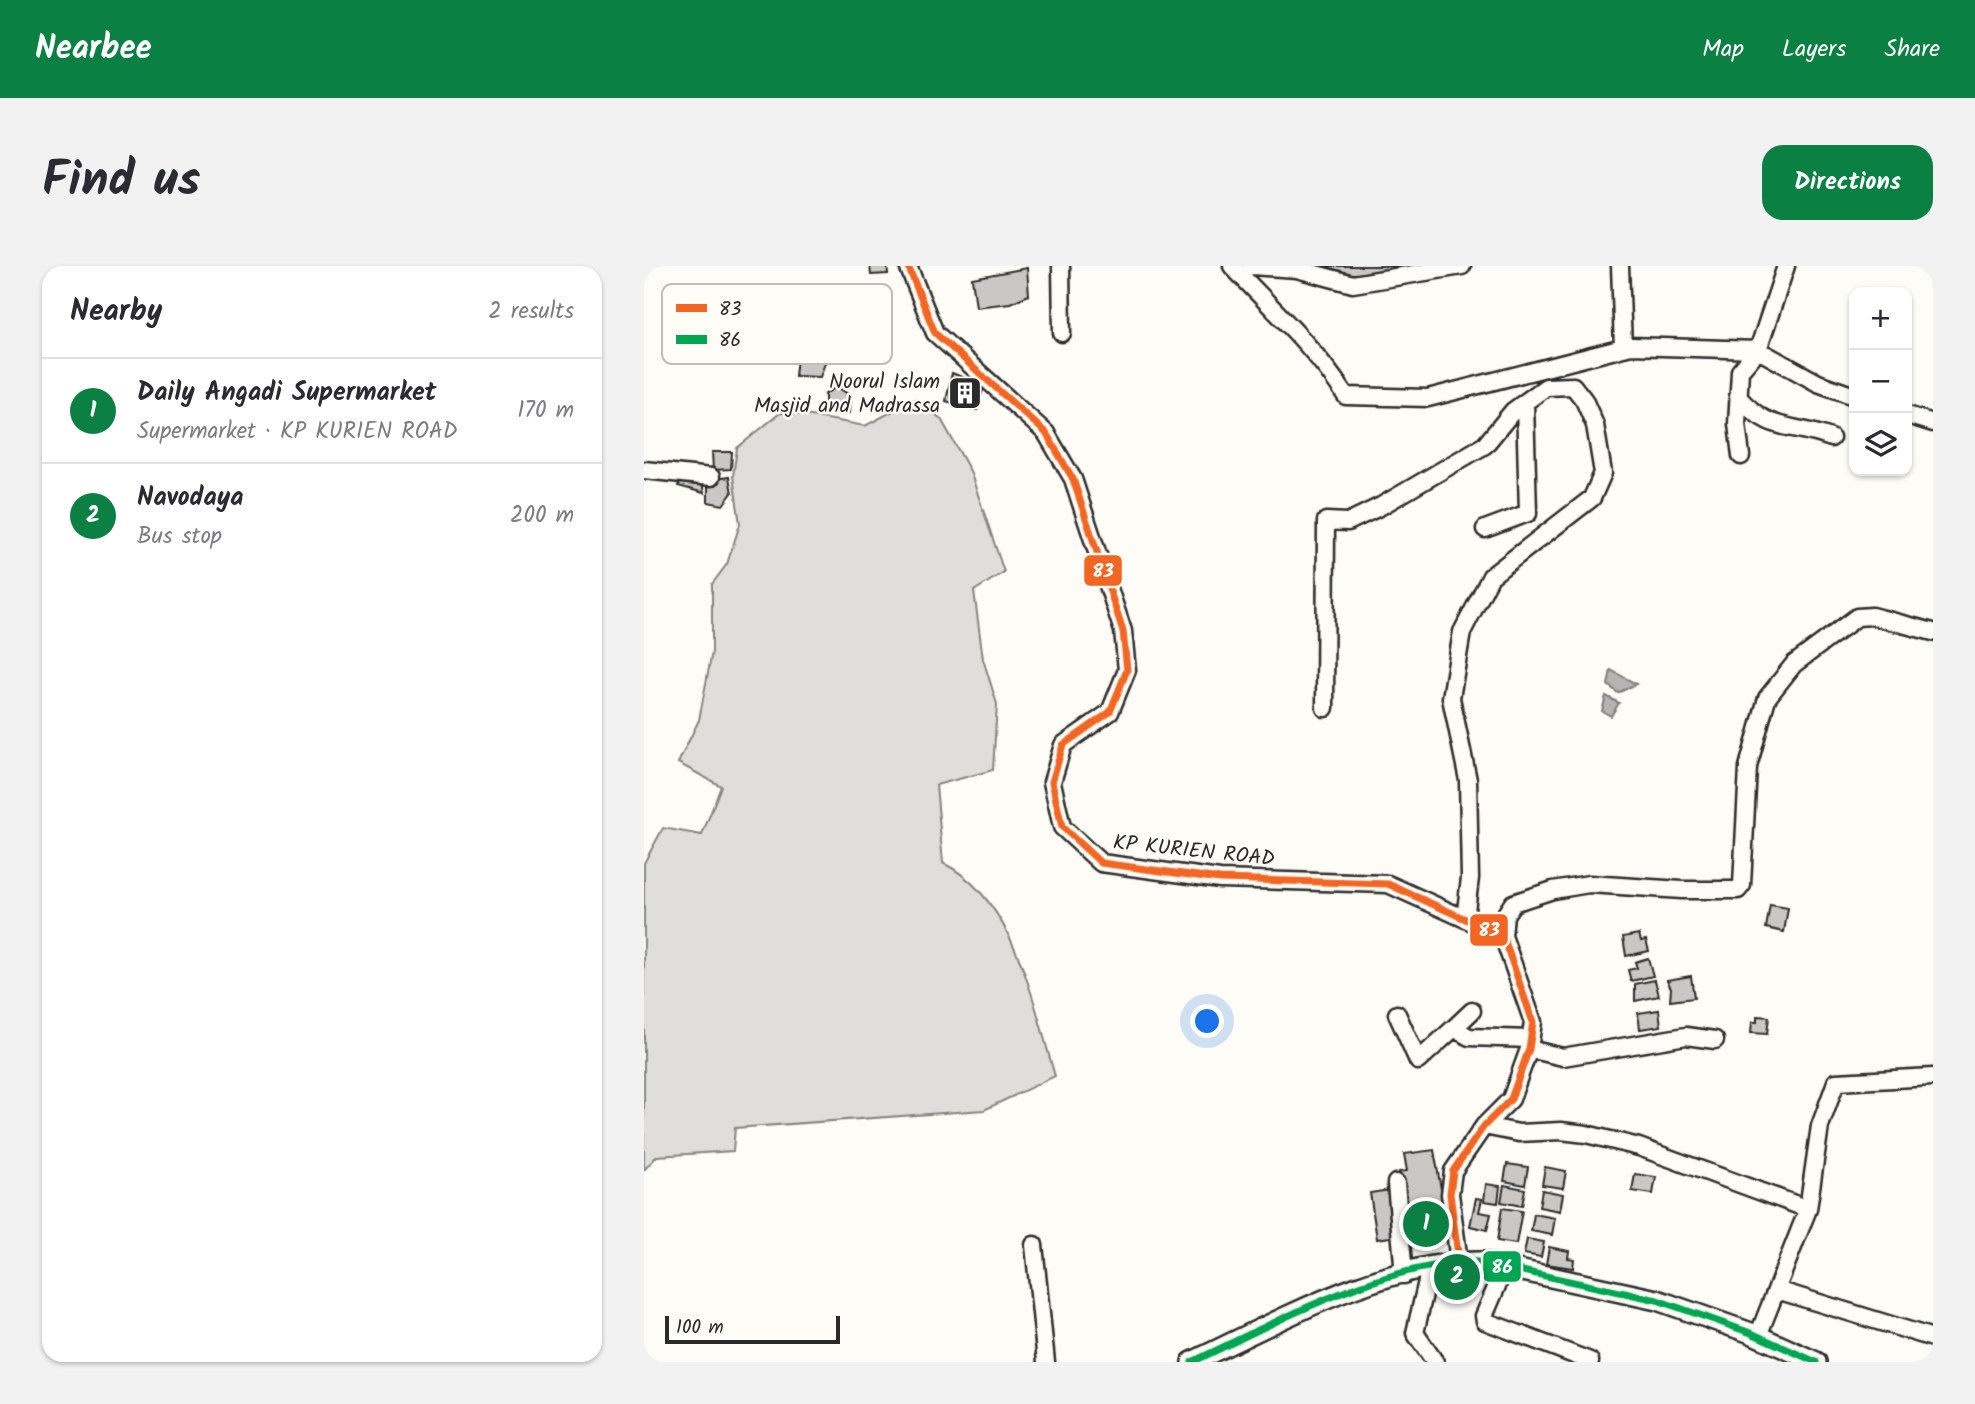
<!DOCTYPE html>
<html lang="en">
<head>
<meta charset="utf-8">
<style>
  :root { --surface:#fff; --page:#f2f2f3; --text:#2b2b33; --muted:#7c7c81; --line:#e1e1e2; --accent:#0b8043 }
  body { margin:0; font-family:Kalam,sans-serif; background:var(--page); color:var(--text) }
  .controls { position:absolute; right:21px; top:21px; display:grid; overflow:hidden; border-radius:14px; box-shadow:0 2px 5px #0004 }
  .controls button { width:63px; height:63px; display:grid; place-items:center; padding:0; border:0; border-bottom:2px solid var(--line); background:var(--surface); color:var(--text); font:35px sans-serif }
  .scale { position:absolute; left:21px; bottom:18px; width:175px; box-sizing:border-box; padding-left:7px; border:4px solid #2b2b2b; border-top:0; font-size:19px; line-height:24px; white-space:nowrap; color:#2b2b2b; -webkit-text-stroke:5px #fdfcf7; paint-order:stroke }
  .you { position:absolute; left:564px; top:756px; width:24px; height:24px; margin:-18px; border:5px solid #fff; border-radius:50%; background:#1a73e8; box-shadow:0 0 0 10px #1a73e833 }
  .badge { display:grid; place-items:center; width:46px; height:46px; border-radius:50%; background:var(--accent); color:#fff; font-size:23px; font-weight:700 }
  .pin { position:absolute; translate:-50% -50%; border:4px solid #fff; box-shadow:0 2px 7px #0006 }
  .list { margin:0; padding:0; list-style:none }
  h2 { display:flex; justify-content:space-between; align-items:center; height:91px; margin:0; padding:0 28px; font-size:30px }
  h2 small { font-size:23px; font-weight:400; color:var(--muted) }
  .list li { display:grid; grid-template-columns:46px 1fr auto; gap:21px; align-items:center; box-sizing:border-box; height:105px; padding:0 28px; border-top:2px solid var(--line) }
  .list b { display:block; font-size:26px; white-space:nowrap }
  .list p { margin:0; font-size:23px; white-space:nowrap; color:var(--muted) }
  .list em { font-size:23px; font-style:normal; color:var(--muted) }
  .icon { flex:none; width:38px; height:38px; fill:none; stroke:currentColor; stroke-width:2; stroke-linecap:round; stroke-linejoin:round }
  .map { position:relative; flex:none; width:1289px; height:1096px; overflow:hidden; border-radius:21px }
  header { display:flex; align-items:center; gap:42px; box-sizing:border-box; height:98px; padding:0 35px; background:var(--accent); color:#fff }
  header strong { font-size:33px }
  nav { display:flex; gap:38px; margin-inline-start:auto; font-size:24px }
  .intro { display:flex; align-items:center; justify-content:space-between; box-sizing:border-box; height:168px; padding:0 42px }
  h1 { margin:0; font-size:49px }
  .button { padding:18px 32px; border-radius:21px; background:var(--accent); color:#fff; font-size:24px; font-weight:700 }
  main { display:flex; gap:42px; padding:0 42px }
  aside { flex:1; background:var(--surface); border-radius:21px; box-shadow:0 2px 5px #0004 }
  .map>svg:first-child { display:block }
</style>
</head>
<body>
<header>
<strong>Nearbee</strong>
<nav><a>Map</a><a>Layers</a><a>Share</a></nav>
</header>
<div class="intro"><h1>Find us</h1><a class="button">Directions</a></div>
<main>
<aside>
<h2>Nearby<small>2 results</small></h2>
<ul class="list">
<li><span class="badge">1</span><div><b>Daily Angadi Supermarket</b><p>Supermarket · KP KURIEN ROAD</p></div><em>170 m</em></li>
<li><span class="badge">2</span><div><b>Navodaya</b><p>Bus stop</p></div><em>200 m</em></li>
</ul>
</aside>
<div class="map">
<svg width="1289" height="1096" viewBox="0 0 1289 1096">
  <rect width="100%" height="100%" fill="#fdfcf7"/>
  <filter id="ink" filterUnits="userSpaceOnUse"><feTurbulence type="fractalNoise" baseFrequency=".0143" numOctaves="2"/><feDisplacementMap in="SourceGraphic" scale="14" xChannelSelector="R" yChannelSelector="G"/><feConvolveMatrix kernelMatrix="1 2 1 2 8 2 1 2 1" color-interpolation-filters="sRGB"/></filter>
  <g filter="url(#ink)">
    <!-- green -->
    <path fill="#dfdeda" stroke="#858482" stroke-width="2" d="M272 133 297 153 326 205 360 306 330 325 339 393 353 438 349 504 292 519 299 597C371 632 390 740 411 810L340 844 91 862 89 885 13 890 0 904V597L19 562 58 569 77 520 34 497 55 454 68 386V318L83 298 96 258 89 210 93 182 136 147 156 148 221 160Z"/>
    <!-- water -->
    <path fill="#b5b4b1" stroke="#7e7d7b" stroke-width="2" d="M967 404 992 418 974 427 964 419Z
      M962 430 975 437 967 450 958 445Z"/>
    <!-- building -->
    <path fill="#c9c8c4" stroke="#2b2b2b" stroke-width="2" d="M226 0H243L244 8 227 9Z
      M677 0H772L699 14Z
      M383 2 385 29 366 37 332 41 328 12Z
      M153 91 182 94 176 111 151 110Z
      M308 107 340 120 333 144 302 135Z
      M193 121 207 130 206 147 181 139V128Z
      M68 186H88L87 203 69 204Z
      M85 211 88 227 79 239 64 236V214Z
      M39 212 58 216 60 227 34 220Z
      M1126 639 1144 642 1140 666 1122 662Z
      M995 668 997 675 1002 674 1005 685 982 690 979 671Z
      M1004 692 1009 710 987 715 984 704 993 702 991 696Z
      M1047 710 1050 732 1026 735 1027 722 1023 714Z
      M1011 714 1015 730 991 735V718Z
      M1015 744 1017 760 996 763 994 747Z
      M1113 750 1125 751 1123 768 1107 767 1108 756H1113Z
      M790 884 805 968 768 974 755 906 763 905 760 888Z
      M863 898 884 901 881 919 860 915Z
      M901 901 922 905 919 922 898 919Z
      M991 908 1012 911 1009 928 988 925Z
      M842 918 856 920 854 937 840 935Z
      M860 919 881 923 878 940 857 936Z
      M746 924 753 970 733 973 726 927Z
      M898 924 919 928 916 945 895 941Z
      M832 932 838 933 835 946 847 948 843 964 826 960Z
      M858 942 878 945 872 978 853 975Z
      M890 948 911 952 908 969 887 965Z
      M883 973 900 976 897 991 880 988Z
      M905 981 925 985 924 992 930 993 929 1002 902 998Z"/>
    <g fill="none" stroke-linecap="round" stroke-linejoin="round">
      <!-- minor casing -->
      <g stroke="#2b2b2b" stroke-width="21">
        <path id="minor" d="M264 0 291 67 402 167 429 213 479 365 483 404 466 446 419 479 408 516 418 561 457 597 576 613 744 618 859 670 889 756 885 783 867 833 840 860 809 905 806 928 815 996
          M417 0 418 67
          M588 0C630 45 668 78 702 130L784 132 987 80 1114 84 1174 117 1210 130
          M607 0 653 3 709 18 818 0
          M976 0 979 82
          M1094 131C1128 168 1144 156 1187 172
          M1263 149 1289 157
          M1097 190 1093 158 1096 105 1114 84 1142 0
          M0 204 67 211
          M841 263 884 247 881 137
          M681 442 682 255 704 256 737 240 841 179 869 145 902 121 929 120 940 134 951 159 959 207 948 232 847 310 818 366 807 432 824 514 826 612 821 653
          M859 670 861 649 869 637 909 624 945 618 1038 624H1094L1098 619 1104 501 1123 432 1150 398 1213 351 1228 350 1289 366
          M753 748 774 795 810 762 825 771 886 773
          M810 762 828 745
          M885 783 919 791 1042 770 1071 774
          M840 860 875 867 917 865 942 868 995 881 1164 943
          M752 917 760 1009
          M390 979 402 1096
          M861 1001 840 1050 841 1055 946 1095
          M786 1002 771 1067 791 1096
          M1133 1024 1289 1072
          M1114 1070 1164 943 1176 860 1192 816 1289 811"/>
      </g>
      <!-- major casing -->
      <g stroke="#2b2b2b" stroke-width="24">
        <path id="major" d="M548 1096C633 1056 743 994 837 996L1013 1034 1107 1067 1172 1096"/>
      </g>
      <!-- minor -->
      <use href="#minor" stroke="#fdfcf7" stroke-width="16"/>
      <!-- major -->
      <use href="#major" stroke="#fdfcf7" stroke-width="19"/>
      <!-- bus-1 casing -->
      <g stroke="#fdfcf7" stroke-width="12">
        <path id="bus-1" d="M264 0 291 67 402 167 429 213 479 365 483 404 466 446 419 479 408 516 418 561 457 597 576 613 744 618 859 670 889 756 885 783 867 833 840 860 809 905 806 928 815 996"/>
      </g>
      <!-- bus-2 casing -->
      <g stroke="#fdfcf7" stroke-width="12">
        <path id="bus-2" d="M548 1096C633 1056 743 994 837 996L1013 1034 1107 1067 1172 1096"/>
      </g>
      <!-- bus-1 -->
      <use href="#bus-1" stroke="#f26522" stroke-width="7"/>
      <!-- bus-2 -->
      <use href="#bus-2" stroke="#00a651" stroke-width="7"/>
    </g>
  </g>
  <!-- icons -->
  <defs>
    <g id="building-square" transform="scale(1.75)"><rect x="-9" y="-9" width="18" height="18" rx="4" fill="#2b2b2b" stroke="#fdfcf7"/><path d="M-4-6H4V6H1V3H-1V6H-4ZM-2.5-4.3h1.7v1.8h-1.7ZM.8-4.3h1.7v1.8H.8ZM-2.5-1h1.7V.8h-1.7ZM.8-1h1.7V.8H.8Z" fill="#fff"/></g>
  </defs>
  <g fill-rule="evenodd">
    <use href="#building-square" x="321" y="127"/>
  </g>
  <g text-anchor="middle" stroke-width="5" stroke-linejoin="round" paint-order="stroke">
    <!-- poi labels -->
    <g font-size="21" fill="#2b2b2b" stroke="#fdfcf7" text-anchor="end">
      <text x="296" y="122">Noorul Islam<tspan x="296" dy="24">Masjid and Madrassa</tspan></text>
    </g>
    <!-- street labels -->
    <g font-size="21" fill="#2b2b2b" stroke="#fdfcf7">
      <text transform="translate(550 584) rotate(6)" y="7">KP KURIEN ROAD</text>
    </g>
  </g>
  <!-- legend -->
  <rect x="18" y="18" width="230" height="80" rx="10" fill="#fdfcf7" stroke="#bebdba" stroke-width="2"/>
  <rect x="32" y="38" width="31" height="8" fill="#f26522"/>
  <rect x="32" y="69" width="31" height="9" fill="#00a651"/>
  <g font-size="19" fill="#2b2b2b">
    <text x="75" y="49">83</text>
    <text x="75" y="80">86</text>
  </g>
  <g stroke="#fdfcf7" stroke-width="2.5">
    <rect x="439" y="288" width="40" height="33" rx="7" fill="#f26522"/>
    <rect x="825" y="647" width="40" height="34" rx="7" fill="#f26522"/>
    <rect x="838" y="984" width="40" height="33" rx="7" fill="#00a651"/>
  </g>
  <g font-size="19" text-anchor="middle" font-weight="bold" fill="#fff">
    <text x="459" y="311">83</text>
    <text x="845" y="670">83</text>
    <text x="858" y="1007">86</text>
  </g>
</svg>
<div class="controls">
<button>+</button>
<button>−</button>
<button><svg class="icon" aria-label="layers" viewBox="0 0 24 24"><path d="M12 4l9 5-9 5-9-5zM3 14l9 5 9-5"/></svg></button>
</div>
<div class="scale">100 m</div>
<div class="you"></div>
<div class="pin badge" style="left:782px;top:958px">1</div>
<div class="pin badge" style="left:813px;top:1011px">2</div>
</div>
</main>
</body>
</html>
